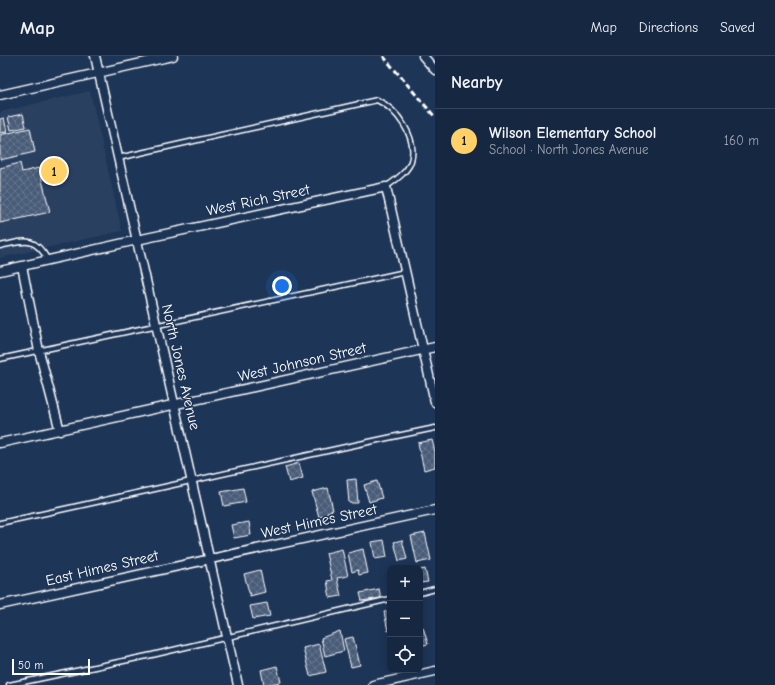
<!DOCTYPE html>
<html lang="en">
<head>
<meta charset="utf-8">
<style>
  :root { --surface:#162841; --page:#23344c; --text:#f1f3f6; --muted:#9ea6b1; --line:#35445a; --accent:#ffd166 }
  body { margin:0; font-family:"Comic Neue",sans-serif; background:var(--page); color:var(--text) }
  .controls { position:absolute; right:12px; bottom:12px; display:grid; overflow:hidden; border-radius:8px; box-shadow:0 2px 10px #0003 }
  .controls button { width:36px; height:36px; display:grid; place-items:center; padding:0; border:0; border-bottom:1px solid var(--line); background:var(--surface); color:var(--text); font:20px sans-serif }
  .scale { position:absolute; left:12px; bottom:10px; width:78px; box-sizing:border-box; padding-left:4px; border:2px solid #fff; border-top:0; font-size:11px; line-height:14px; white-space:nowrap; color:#fff; -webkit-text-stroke:3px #1d3557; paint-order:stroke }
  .you { position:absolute; left:282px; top:230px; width:14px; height:14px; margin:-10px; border:3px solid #fff; border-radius:50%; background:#1a73e8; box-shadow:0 0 0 6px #1a73e833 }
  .badge { display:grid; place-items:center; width:26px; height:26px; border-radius:50%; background:var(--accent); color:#111; font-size:13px; font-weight:700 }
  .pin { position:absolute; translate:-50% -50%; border:2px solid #fff; box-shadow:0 1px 4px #0006 }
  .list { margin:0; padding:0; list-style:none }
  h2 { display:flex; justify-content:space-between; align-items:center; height:52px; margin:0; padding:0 16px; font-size:17px }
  h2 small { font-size:13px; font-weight:400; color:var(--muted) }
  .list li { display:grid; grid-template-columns:26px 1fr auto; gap:12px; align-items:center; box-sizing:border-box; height:64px; padding:0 16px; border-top:1px solid var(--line) }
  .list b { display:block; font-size:15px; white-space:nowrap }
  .list p { margin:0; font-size:13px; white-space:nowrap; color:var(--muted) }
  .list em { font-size:13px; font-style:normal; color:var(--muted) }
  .icon { flex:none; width:22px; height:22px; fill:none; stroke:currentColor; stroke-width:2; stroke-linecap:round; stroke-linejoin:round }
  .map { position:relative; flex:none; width:435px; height:629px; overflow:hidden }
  header { display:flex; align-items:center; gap:24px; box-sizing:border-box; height:56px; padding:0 20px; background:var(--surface); border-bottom:1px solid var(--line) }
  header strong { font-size:19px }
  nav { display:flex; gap:22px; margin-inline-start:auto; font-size:14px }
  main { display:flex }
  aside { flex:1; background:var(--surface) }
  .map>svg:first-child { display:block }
</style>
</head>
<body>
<header>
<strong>Map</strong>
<nav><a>Map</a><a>Directions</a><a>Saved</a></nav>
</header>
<main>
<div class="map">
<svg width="435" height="629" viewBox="0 0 435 629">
  <defs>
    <pattern id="building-cross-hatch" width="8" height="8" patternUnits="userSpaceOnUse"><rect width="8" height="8" fill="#4a5d79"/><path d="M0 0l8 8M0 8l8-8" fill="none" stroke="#65758d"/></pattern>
  </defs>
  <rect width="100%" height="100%" fill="#1d3557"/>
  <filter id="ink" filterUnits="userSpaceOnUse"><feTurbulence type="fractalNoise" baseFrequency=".025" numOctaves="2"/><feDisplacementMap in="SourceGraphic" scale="8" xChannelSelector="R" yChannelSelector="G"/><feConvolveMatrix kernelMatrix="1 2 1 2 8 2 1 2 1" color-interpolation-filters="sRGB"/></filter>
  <g filter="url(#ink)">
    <!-- built -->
    <path fill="#2a4161" d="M90 35 122 175 0 202V56Z"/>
    <!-- building -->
    <path fill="url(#building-cross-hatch)" stroke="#fff" d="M23 58 26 71 11 74 8 61Z
      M4 62 7 76 0 77V63Z
      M30 72 35 96 0 104V79Z
      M20 107 22 116 39 112 50 156 0 167V112Z
      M432 384 435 396V411L424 414 418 387Z
      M299 407 303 422 289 426 285 411Z
      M356 423 358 447H349L347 424Z
      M377 425 382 442 369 446 364 429Z
      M243 432 246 446 224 450 221 436Z
      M328 432 333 454 327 456V459L319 461 312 436Z
      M249 466 251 479 234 482 231 469Z
      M425 477 431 504 417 507 411 480Z
      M384 484 387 501 375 503 372 486Z
      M402 484 407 503 399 505 394 486Z
      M342 493 348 520 337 522 341 540 330 542 327 525 332 524 326 497Z
      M363 493 368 517 359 519 358 514 352 516 348 497Z
      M425 513 428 526 420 527V514Z
      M260 514 265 536 250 540 244 518Z
      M379 533 381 542 362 545 360 537Z
      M267 547 270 560 253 563 250 550Z
      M390 555V574L388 575 384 556Z
      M423 571 428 588 420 590V572Z
      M340 575 344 595 325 600 321 582Z
      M353 581 360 609 351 611 344 583Z
      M319 588 326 616 310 620 303 592Z
      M277 610 281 626 264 629 261 614Z"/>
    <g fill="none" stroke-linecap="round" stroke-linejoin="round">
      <!-- service casing -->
      <g stroke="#fff" stroke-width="7">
        <path id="service" d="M118 102 377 44C397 53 418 82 411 105 408 116 394 125 386 131
          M0 190C25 185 34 179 48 204
          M0 303 405 216
          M0 467C145 436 290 402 435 372
          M420 537 435 533
          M9 629 152 599 390 543"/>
      </g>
      <!-- minor casing -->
      <g stroke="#fff" stroke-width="11">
        <path id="minor" d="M95 0 238 629
          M423 0 435 14
          M0 39 173 0
          M22 210 39 295 60 375
          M0 215 137 184 386 131 435 346
          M0 387 435 291
          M0 549 435 454
          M373 629 435 615"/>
      </g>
      <!-- service -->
      <use href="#service" stroke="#1d3557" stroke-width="4"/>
      <!-- minor -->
      <use href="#minor" stroke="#1d3557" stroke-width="8"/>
      <!-- rail -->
      <path stroke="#fff" stroke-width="3" stroke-dasharray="6 3" stroke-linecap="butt" d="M383 0 435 61"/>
    </g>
  </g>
  <g text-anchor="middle" stroke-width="3" stroke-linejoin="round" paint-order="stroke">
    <!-- street labels -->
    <g font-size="15" fill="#fff" stroke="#1d3557">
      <text transform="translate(258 144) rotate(-12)" y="5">West Rich Street</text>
      <text transform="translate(302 306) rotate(-13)" y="5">West Johnson Street</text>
      <text transform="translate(181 311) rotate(77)" y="5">North Jones Avenue</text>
      <text transform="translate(319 465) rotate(-12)" y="5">West Himes Street</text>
      <text transform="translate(102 512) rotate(-13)" y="5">East Himes Street</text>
    </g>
  </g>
</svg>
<div class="controls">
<button>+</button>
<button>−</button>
<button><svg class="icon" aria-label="locate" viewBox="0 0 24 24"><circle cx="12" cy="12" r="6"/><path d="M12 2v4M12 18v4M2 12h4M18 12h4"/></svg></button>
</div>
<div class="scale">50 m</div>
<div class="you"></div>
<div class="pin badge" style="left:54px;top:115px">1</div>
</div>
<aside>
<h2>Nearby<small></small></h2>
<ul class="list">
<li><span class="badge">1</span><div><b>Wilson Elementary School</b><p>School · North Jones Avenue</p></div><em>160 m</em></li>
</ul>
</aside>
</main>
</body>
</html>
